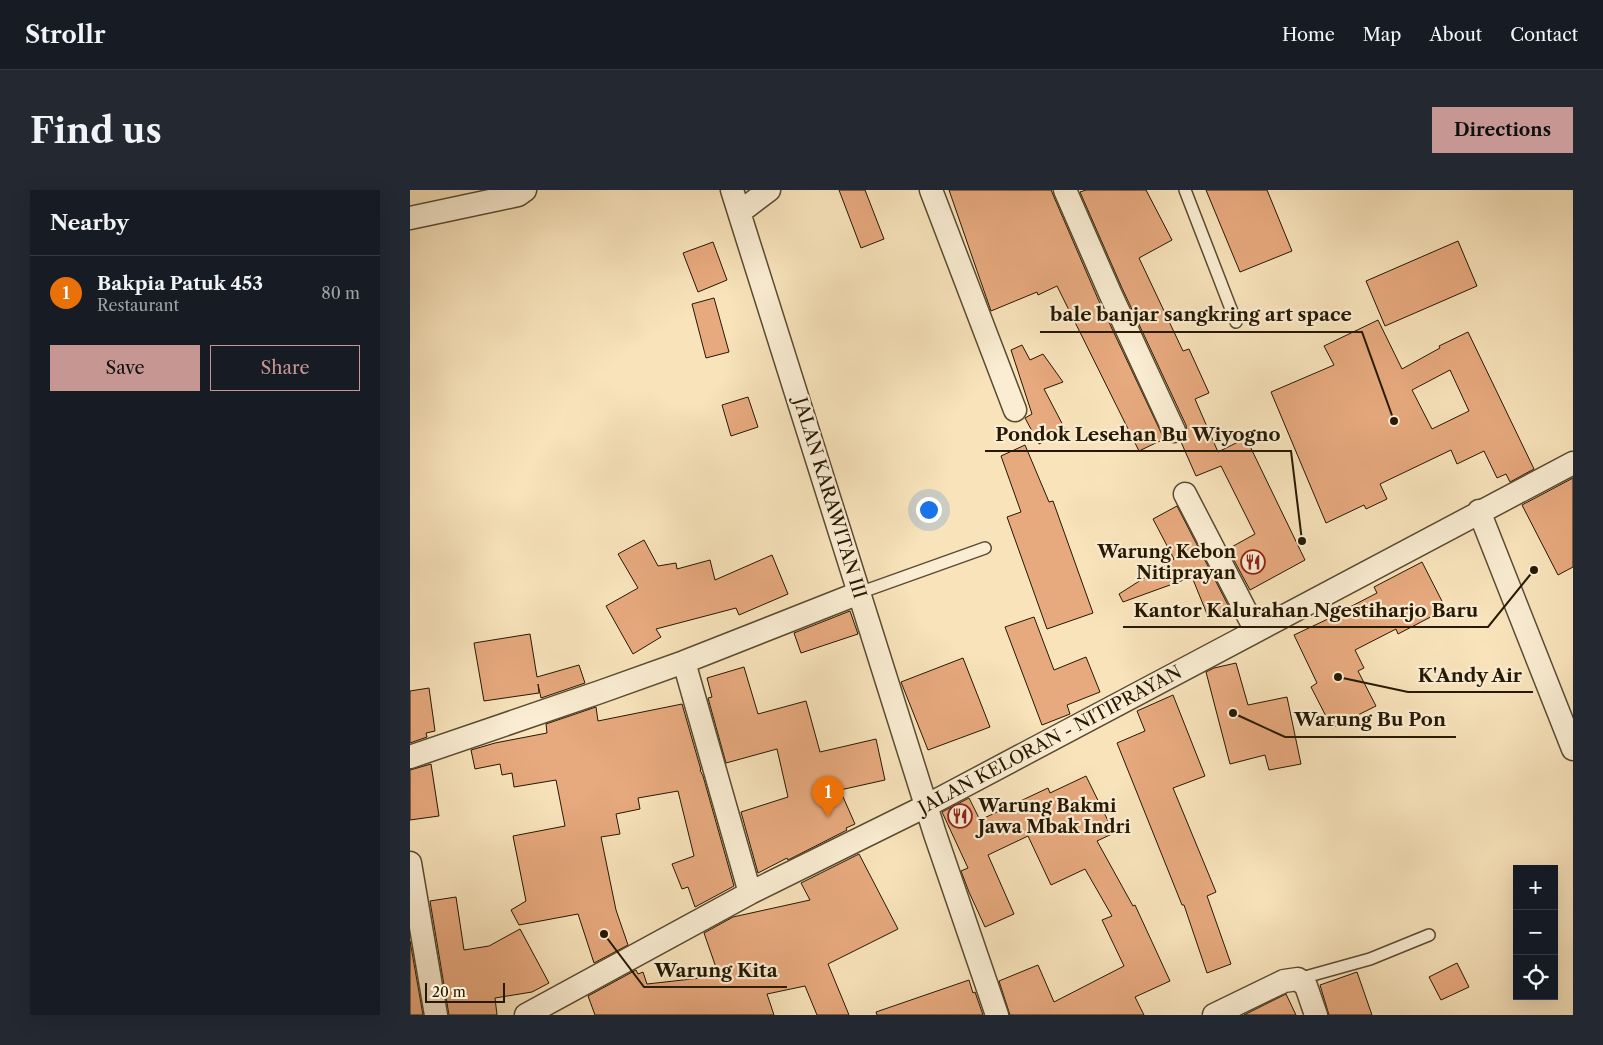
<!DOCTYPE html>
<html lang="en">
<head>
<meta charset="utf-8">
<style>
  :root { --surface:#171b24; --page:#242831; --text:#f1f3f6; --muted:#9ea1a6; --line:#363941; --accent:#c59692 }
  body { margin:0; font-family:"Libre Caslon Text",serif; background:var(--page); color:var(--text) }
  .controls { position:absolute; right:15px; bottom:15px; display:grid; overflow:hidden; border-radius:0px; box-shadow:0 5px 20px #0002 }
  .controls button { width:45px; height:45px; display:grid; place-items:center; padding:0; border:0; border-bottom:1px solid var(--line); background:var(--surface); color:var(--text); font:25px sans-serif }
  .scale { position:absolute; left:15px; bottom:12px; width:80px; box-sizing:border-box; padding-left:5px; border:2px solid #261802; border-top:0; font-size:14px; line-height:18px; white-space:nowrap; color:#261802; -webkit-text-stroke:4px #faedd3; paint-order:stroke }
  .you { position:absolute; left:518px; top:319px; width:18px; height:18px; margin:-12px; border:4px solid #fff; border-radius:50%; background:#1a73e8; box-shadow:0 0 0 8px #1a73e833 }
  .badge { display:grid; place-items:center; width:32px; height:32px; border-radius:50%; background:var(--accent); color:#fff; font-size:16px; font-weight:700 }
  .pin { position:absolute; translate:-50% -41px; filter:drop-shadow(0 1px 2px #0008) }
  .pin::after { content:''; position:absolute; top:26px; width:18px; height:15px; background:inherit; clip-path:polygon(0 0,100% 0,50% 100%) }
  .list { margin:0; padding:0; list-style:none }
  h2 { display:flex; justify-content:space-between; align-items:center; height:65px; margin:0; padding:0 20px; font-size:21px }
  h2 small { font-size:16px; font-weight:400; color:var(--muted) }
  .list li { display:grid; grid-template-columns:32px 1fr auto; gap:15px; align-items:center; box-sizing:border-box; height:75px; padding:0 20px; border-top:1px solid var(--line) }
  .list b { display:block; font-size:19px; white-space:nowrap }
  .list p { margin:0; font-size:16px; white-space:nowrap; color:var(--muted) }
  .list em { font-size:16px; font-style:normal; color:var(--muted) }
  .actions { display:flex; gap:10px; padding:15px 20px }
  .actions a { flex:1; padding:11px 0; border:1px solid var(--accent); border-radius:0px; text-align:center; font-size:18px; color:var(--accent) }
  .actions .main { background:var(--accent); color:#111 }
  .icon { flex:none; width:28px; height:28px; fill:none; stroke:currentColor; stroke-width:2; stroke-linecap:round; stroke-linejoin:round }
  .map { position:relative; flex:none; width:1163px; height:825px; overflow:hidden; border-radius:0px }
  header { display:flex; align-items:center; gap:30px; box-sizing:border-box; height:70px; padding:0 25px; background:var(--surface); border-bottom:1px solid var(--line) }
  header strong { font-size:24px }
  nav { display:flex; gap:28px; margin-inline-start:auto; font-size:18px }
  .intro { display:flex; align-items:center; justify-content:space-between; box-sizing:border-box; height:120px; padding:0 30px }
  h1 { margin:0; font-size:35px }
  .button { padding:12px 22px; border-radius:0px; background:var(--accent); color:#111; font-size:18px; font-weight:700 }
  main { display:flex; gap:30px; padding:0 30px }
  aside { flex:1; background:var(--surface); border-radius:0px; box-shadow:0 5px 20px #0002 }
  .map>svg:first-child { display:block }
</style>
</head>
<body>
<header>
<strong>Strollr</strong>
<nav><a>Home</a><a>Map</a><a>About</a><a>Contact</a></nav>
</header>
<div class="intro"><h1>Find us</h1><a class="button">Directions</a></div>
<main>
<aside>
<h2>Nearby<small></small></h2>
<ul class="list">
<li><span class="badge" style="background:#e8710a">1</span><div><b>Bakpia Patuk 453</b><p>Restaurant</p></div><em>80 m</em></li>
</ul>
<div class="actions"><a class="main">Save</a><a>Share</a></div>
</aside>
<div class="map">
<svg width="1163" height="825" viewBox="0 0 1163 825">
  <rect width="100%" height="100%" fill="#f8e3bb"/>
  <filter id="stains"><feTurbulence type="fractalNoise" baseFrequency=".004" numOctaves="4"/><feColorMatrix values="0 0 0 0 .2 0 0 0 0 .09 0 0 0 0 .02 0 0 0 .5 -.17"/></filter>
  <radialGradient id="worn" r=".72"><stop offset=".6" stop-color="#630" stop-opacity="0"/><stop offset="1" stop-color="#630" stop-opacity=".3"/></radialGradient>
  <!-- building -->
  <path fill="#e7a97e" stroke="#261802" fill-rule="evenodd" d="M429 0H455L474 49 451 58Z
    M539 0H641L688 109 754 249 729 261 647 96 628 105 627 102 581 121Z
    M676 0H736L762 50 729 68 773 161 779 159 799 203 785 209 808 262 836 248 895 370 840 400 818 359 845 344 811 276 786 286 771 252 775 248 777 243 776 235 712 98 670 2Z
    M796 0H857L882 61 830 82Z
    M1048 51 1067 96 975 136 956 91Z
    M303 52 317 90 288 102 273 63Z
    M304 108 319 162 296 168 282 114Z
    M968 130 992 179 1030 158 1029 156 1058 142 1124 279 1100 292 1096 284 1087 288 1074 261 1047 274 1041 260 970 294 977 309 956 319 954 315 916 333 861 202 924 175 914 156ZM1040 180 1059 221 1022 239 1002 200Z
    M612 155 620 170 633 164 653 192 634 199 656 241 629 254 615 228 622 224 601 160Z
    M338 207 348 237 321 246 312 215Z
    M615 255 639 312 643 311 683 423 637 439 597 327 611 322 591 266Z
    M1163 288V377L1148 385 1112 315Z
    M767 316 819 417 799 429 782 387 713 412 709 404 764 369 743 329Z
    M234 350 248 376 266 373 267 379 300 370 305 390 362 365 378 404 329 425 326 418 246 439 251 447 223 464 196 416 228 398 208 364Z
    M1012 372 1036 419 988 444 986 439 945 460 954 478 948 481 966 516 922 538 901 497 907 493 884 445 939 419 938 418 967 403 964 397Z
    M440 421 448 444 391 463 384 443Z
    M624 427 644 480 676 467 690 502 657 515 660 524 632 535 595 437Z
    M120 444 127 487 169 475 175 493 131 508 128 494 129 503 74 511 64 453Z
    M553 468 580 537 518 560 491 492Z
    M826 473 838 515 877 507 891 574 859 580 855 565 820 574 796 482 804 478Z
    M334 477 348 524 396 511 410 562 466 549 475 590 430 600 445 634 436 638 437 640 378 670 377 668 348 683 331 622 378 607 367 559 316 573 298 508 302 507 297 488Z
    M19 498 25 541 16 543 17 547 0 553V501Z
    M763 505 795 586 763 598 806 702 797 706 821 774 797 783 774 715H772L707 553 735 541 727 521Z
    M272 514 291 580H290L293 586 324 696 285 717 278 697 272 699 262 674 284 666 268 601 228 608 230 619 206 624 210 644 191 647 206 720 218 755 184 773 168 724 109 735 101 720 116 711 103 646 155 636 146 590 104 597 102 583 92 585 90 574 65 579 61 560 85 553 137 543 136 534 186 517 188 531Z
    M21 574 29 626 0 630V580Z
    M676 586 704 643 687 651 723 716 725 715 760 791 725 807 734 825H600L589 791 628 775 644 812 714 776 692 730 702 726 675 679 641 695 618 646 578 665 604 724 575 737 559 702 551 681 558 678 532 622 559 608 570 630 638 598 640 603Z
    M449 664 488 739 418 774 439 825H407L395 796 357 804 364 825H185L178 806 226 780 228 784 233 782 237 794 309 786 294 743 323 727 400 710 391 693Z
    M46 707 54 760 79 756 110 739 139 793 122 802 85 808 87 825H39L20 711Z
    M0 751 13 825H0Z
    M1047 773 1059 797 1031 810 1019 787Z
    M947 782 962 825H919L910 795Z
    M559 790 563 803 565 802 573 825H467L466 822Z
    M876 804 886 825H834Z"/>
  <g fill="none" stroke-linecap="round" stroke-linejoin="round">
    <!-- lane casing -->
    <g stroke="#5a4b30" stroke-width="14">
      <path id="lane" d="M775 0 826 132
        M449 403 575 358
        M888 789 960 769 1019 745"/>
    </g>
    <!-- street casing -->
    <g stroke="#5a4b30" stroke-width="25">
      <path id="street" d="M322 0 525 644 587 825
        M521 0 605 220
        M655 0 700 103 764 241
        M330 22 359 0
        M0 28 108 5 115 0
        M775 304 846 441
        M1069 321 1163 559
        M274 472 340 703
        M0 567 190 502 274 472 449 403
        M0 673 26 825
        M116 825 340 703 516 616 1163 273
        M804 825 874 791 888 789 896 796 906 825"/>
    </g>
    <!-- lane -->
    <use href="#lane" stroke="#faedd3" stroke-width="11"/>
    <!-- street -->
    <use href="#street" stroke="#faedd3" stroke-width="22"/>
  </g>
  <!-- icons -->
  <defs>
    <g id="restaurant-ring" transform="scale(1.25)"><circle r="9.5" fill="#faedd3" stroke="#8f2418" stroke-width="1.5"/><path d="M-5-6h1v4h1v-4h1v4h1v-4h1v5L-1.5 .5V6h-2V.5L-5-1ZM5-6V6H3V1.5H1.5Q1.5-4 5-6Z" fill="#8f2418"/></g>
  </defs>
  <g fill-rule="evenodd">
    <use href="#restaurant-ring" x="843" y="372"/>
    <use href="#restaurant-ring" x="550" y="626"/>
  </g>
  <g text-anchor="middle" stroke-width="4.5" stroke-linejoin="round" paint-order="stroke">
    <!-- street labels -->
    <g font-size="18" fill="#261802" stroke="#faedd3">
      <text transform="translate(420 308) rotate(73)" y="6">JALAN KARAWITAN III</text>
      <text transform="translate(640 550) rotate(-28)" y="6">JALAN KELORAN - NITIPRAYAN</text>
    </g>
    <!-- poi labels -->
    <g font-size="18" font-weight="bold" fill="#261802" stroke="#faedd3" text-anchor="end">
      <text x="826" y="368">Warung Kebon<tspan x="826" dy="21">Nitiprayan</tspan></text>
      <text x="568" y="622" text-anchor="start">Warung Bakmi<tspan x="568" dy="21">Jawa Mbak Indri</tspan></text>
    </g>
  </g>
  <!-- callouts -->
  <path fill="none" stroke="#261802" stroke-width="2" d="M984 231L952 142H630M892 351L881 261H575M1124 380L1078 437H713M928 487L998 502H1123M823 523L875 547H1046M194 744L234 797H377"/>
  <g fill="#261802" stroke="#faedd3" stroke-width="2">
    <circle cx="984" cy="231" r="5"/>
    <circle cx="892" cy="351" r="5"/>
    <circle cx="1124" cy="380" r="5"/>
    <circle cx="928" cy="487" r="5"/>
    <circle cx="823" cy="523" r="5"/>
    <circle cx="194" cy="744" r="5"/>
  </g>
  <g font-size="19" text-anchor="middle" font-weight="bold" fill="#261802" stroke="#faedd3" stroke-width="4.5" stroke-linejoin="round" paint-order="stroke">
    <text x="791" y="131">bale banjar sangkring art space</text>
    <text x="728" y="251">Pondok Lesehan Bu Wiyogno</text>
    <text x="896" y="427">Kantor Kalurahan Ngestiharjo Baru</text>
    <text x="1060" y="492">K'Andy Air</text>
    <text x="960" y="536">Warung Bu Pon</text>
    <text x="306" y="787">Warung Kita</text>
  </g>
  <rect width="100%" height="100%" filter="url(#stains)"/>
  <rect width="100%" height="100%" fill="url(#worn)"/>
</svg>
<div class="controls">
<button>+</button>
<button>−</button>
<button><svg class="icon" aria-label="locate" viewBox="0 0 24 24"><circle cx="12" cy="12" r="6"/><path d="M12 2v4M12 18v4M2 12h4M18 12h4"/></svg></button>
</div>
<div class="scale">20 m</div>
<div class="you"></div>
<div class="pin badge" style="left:418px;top:627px;background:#e8710a">1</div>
</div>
</main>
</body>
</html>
